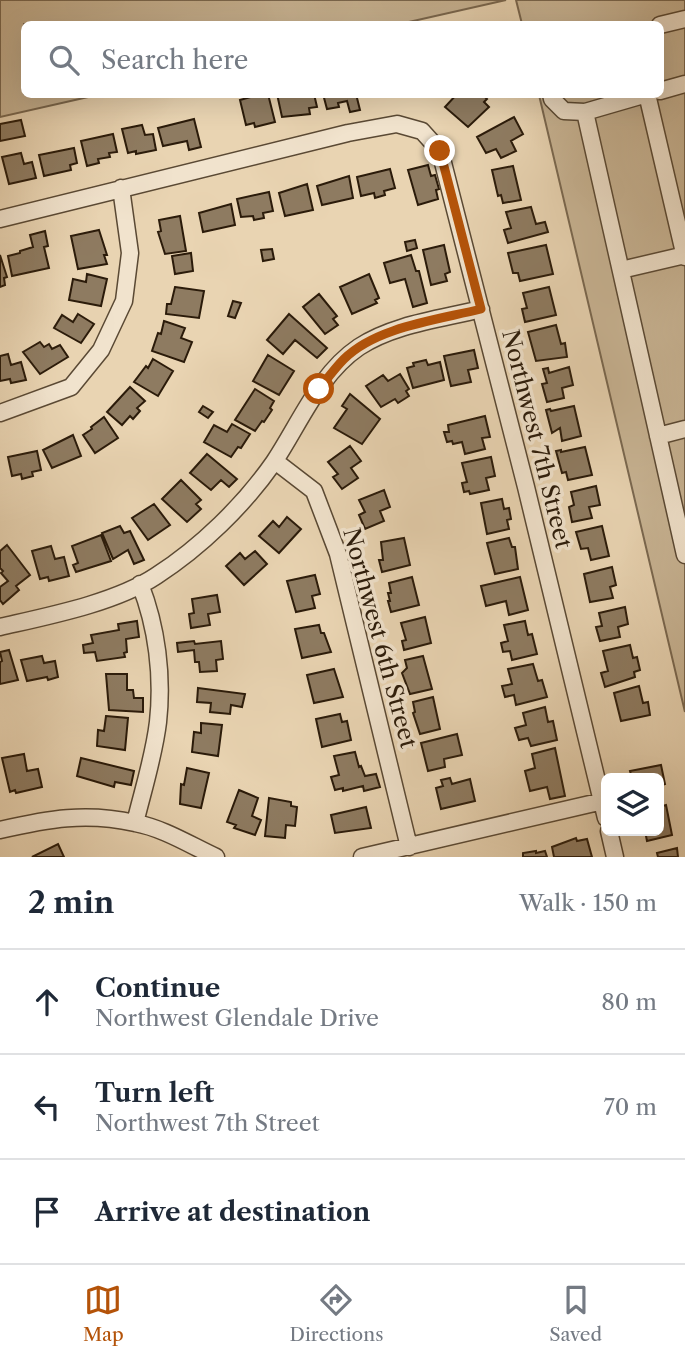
<!DOCTYPE html>
<html lang="en">
<head>
<meta charset="utf-8">
<style>
  :root { --surface:#fff; --page:#f6f6f7; --text:#1f2937; --muted:#747a83; --line:#e0e1e3; --accent:#b45309 }
  body { margin:0; font-family:"Libre Caslon Text",serif; background:var(--page); color:var(--text) }
  .controls { position:absolute; right:21px; bottom:21px; display:grid; overflow:hidden; border-radius:10px; box-shadow:0 7px 28px #0002 }
  .controls button { width:63px; height:63px; display:grid; place-items:center; padding:0; border:0; border-bottom:2px solid var(--line); background:var(--surface); color:var(--text); font:35px sans-serif }
  .stop { position:absolute; width:21px; height:21px; margin:-16px; border:5px solid #b45309; border-radius:50%; background:#fff }
  .stop.end { background:#b45309; border-color:#fff; box-shadow:0 2px 7px #0008 }
  .list { margin:0; padding:0; list-style:none }
  h2 { display:flex; justify-content:space-between; align-items:center; height:91px; margin:0; padding:0 28px; font-size:30px }
  h2 small { font-size:23px; font-weight:400; color:var(--muted) }
  .list li { display:grid; grid-template-columns:46px 1fr auto; gap:21px; align-items:center; box-sizing:border-box; height:105px; padding:0 28px; border-top:2px solid var(--line) }
  .list b { display:block; font-size:26px; white-space:nowrap }
  .list p { margin:0; font-size:23px; white-space:nowrap; color:var(--muted) }
  .list em { font-size:23px; font-style:normal; color:var(--muted) }
  .icon { flex:none; width:38px; height:38px; fill:none; stroke:currentColor; stroke-width:2; stroke-linecap:round; stroke-linejoin:round }
  .map { position:relative; flex:none; width:685px; height:857px; overflow:hidden }
  .search { position:absolute; background:var(--surface); box-shadow:0 7px 28px #0002; left:21px; right:21px; top:21px; height:77px; display:flex; align-items:center; gap:18px; box-sizing:border-box; padding:0 24px; border-radius:10px; color:var(--muted); font-size:26px }
  .sheet { height:406px; background:var(--surface) }
  nav { display:flex; justify-content:space-around; align-items:center; box-sizing:border-box; height:98px; border-top:2px solid var(--line); background:var(--surface); font-size:19px; color:var(--muted) }
  nav a { display:grid; justify-items:center; gap:4px }
  nav .on { color:var(--accent) }
  .map>svg:first-child { display:block }
</style>
</head>
<body>
<div class="map">
<svg width="685" height="857" viewBox="0 0 685 857">
  <rect width="100%" height="100%" fill="#e9d4b2"/>
  <filter id="stains"><feTurbulence type="fractalNoise" baseFrequency=".00286" numOctaves="4"/><feColorMatrix values="0 0 0 0 .2 0 0 0 0 .09 0 0 0 0 .02 0 0 0 .5 -.17"/></filter>
  <radialGradient id="worn" r=".72"><stop offset=".6" stop-color="#630" stop-opacity="0"/><stop offset="1" stop-color="#630" stop-opacity=".3"/></radialGradient>
  <!-- green -->
  <path fill="#c9b595" stroke="#7a6850" stroke-width="2" d="M0 0H506L400 24H24V94L97 95 0 117Z
    M516 0H685V712L539 95 660 94V24H522Z"/>
  <!-- building -->
  <path fill="#8e7b61" stroke="#2b1b0a" stroke-width="2" d="M261 94H268L275 122 255 127 254 123 246 125 240 100Z
    M277 94H314L317 107 309 108 310 114 282 117Z
    M323 94H356L360 110 350 112 347 101 338 103 339 107 327 109Z
    M457 94H482L487 99 484 102 489 107 468 127 445 107Z
    M514 117 523 134 511 141 516 151 501 158 496 149 486 153 477 137Z
    M194 119 201 147 189 150 187 141 163 146 158 128Z
    M21 120 25 136 0 141V124Z
    M142 125 145 135 153 134 156 150 136 154V151L128 153 122 129Z
    M113 134 117 152 109 153 110 157 98 159 99 163 87 166 81 141Z
    M74 148 77 163 70 165 71 170 44 176 39 155Z
    M21 153 24 164 32 162 36 178 9 184 2 157Z
    M428 165 431 176 435 175 439 189 436 190 438 199 418 205 408 170Z
    M513 166 521 200 503 203 501 195 498 196 492 170Z
    M390 169 395 188 384 191 385 195 375 198 374 193 361 196 357 177Z
    M349 176 353 198 322 205 317 186Z
    M307 184 313 210 285 216 279 193Z
    M269 192 273 211 263 213 264 218 254 220 253 216 241 217 237 199Z
    M231 204 235 225 203 232 199 213Z
    M531 207 536 224 545 222 548 232 508 243 504 230 511 228 506 212Z
    M180 216 186 251 165 254 158 232 161 231 159 220Z
    M99 230 107 255H104L107 264 78 269 71 236Z
    M45 231 48 246 44 247 49 268 12 276 8 256 20 253V251L33 247 30 235Z
    M415 240 417 248 407 251 405 242Z
    M444 245 450 272 445 274 447 281 431 285 423 250Z
    M546 245 553 274 520 281 518 273H513L508 253Z
    M272 249 274 259 263 261 261 250Z
    M191 253 193 271 175 274 172 256Z
    M0 255 7 277 4 278 5 285 0 287Z
    M411 255 416 271H419L427 303 413 307 405 279 390 283 384 263Z
    M87 274 107 279 101 306 69 300 73 279 86 282Z
    M369 274 379 298 375 300 377 303 352 314 340 287Z
    M175 287 204 291 199 318 166 314 167 304H171Z
    M549 287 556 315 525 322 522 309 527 308 523 293Z
    M319 294 337 316 333 319 338 325 325 334 303 307Z
    M233 301 241 303 235 318 228 316Z
    M78 314 94 324 81 343 54 328 62 315 73 322Z
    M289 314 327 348 317 358 295 340 283 354 267 340Z
    M164 321 185 328 181 338 192 342 184 362 152 351 158 333 161 334Z
    M556 325 561 344 565 343 567 357 536 361 528 332Z
    M40 342 44 347 49 344 52 349 60 345 68 357 40 374 23 352Z
    M474 350 478 368 468 370 471 382 451 386 444 356Z
    M8 354 11 365 21 362 26 380 11 383 10 379 0 381V356Z
    M268 355 294 371 279 395 253 381Z
    M153 359 173 371 158 396 134 382 146 366 148 368Z
    M426 360 428 365 440 362 444 380 413 388 407 368 414 366 413 363Z
    M569 367 573 385 562 388 564 398 547 402 542 384 547 383 543 369 548 368 549 373Z
    M400 374 409 389 406 391 409 396 398 403 395 399 381 407 366 386 383 375 388 381Z
    M130 387 145 401 137 408 140 411 133 419 130 416 122 425 107 412Z
    M255 389 274 401 270 408 272 410 264 422 262 421 255 431 235 420Z
    M350 394 380 419 362 444 334 428 347 409 342 406Z
    M203 406 213 412 208 418 199 412Z
    M574 406 581 436 562 441 560 428 552 433 546 410 550 409 551 411Z
    M485 416 490 437 482 438 485 449 465 454 462 442 453 444 452 441 447 442 444 432H449L448 425Z
    M104 417 118 438 95 453 83 435 92 429 91 427Z
    M232 424 250 434 241 448 238 447 231 457 204 442 214 425 227 432Z
    M73 435 81 456 52 468 43 450Z
    M350 446 361 461 351 468 358 478 342 489 333 477 338 474 328 462Z
    M585 447 592 475 568 480 566 472 562 473 556 451 561 450V452Z
    M37 451 41 470 32 472 33 476 22 479 21 474 12 476 8 457Z
    M207 454 237 479 229 487 221 480 211 490 190 473Z
    M491 457 495 476 486 478 489 490 470 494 469 491 464 492 462 483 467 482 462 463Z
    M181 480 201 500 196 504 201 509 187 522 162 499Z
    M596 486 600 505 589 507 592 518 572 522 569 507 574 505 571 492Z
    M384 490 390 507 380 511 384 521 365 529 359 515 365 512 359 500Z
    M502 499 504 509 509 508 511 519 507 520 509 529 487 534 481 503Z
    M154 504 170 525 148 540 132 518Z
    M287 517 301 529 279 553 259 536 273 521 279 527Z
    M120 526 124 533 130 531 144 560 134 564 128 550 113 559 102 533Z
    M602 526 609 556 591 560 588 548 581 549 576 532Z
    M101 535 111 561 76 572 73 565 78 563 72 546Z
    M404 538 410 565 382 572 379 560H383L381 542Z
    M509 538 512 547H515L518 569 495 574 487 543Z
    M7 545 30 575 16 586 19 590 3 604 0 600V587L8 581 1 573 3 571 0 568V551Z
    M51 546 55 559 64 557 69 576 49 581 48 577 40 579 32 551Z
    M255 551 267 564 244 585 226 566 240 553 245 559Z
    M612 567 616 585 610 587 613 598 590 602 584 574Z
    M315 575 320 594 312 596 315 608 296 612 287 581Z
    M412 577 419 605 391 612 388 601H390L388 593H391L389 583Z
    M520 577 528 610 509 615 506 601 486 606 481 586Z
    M217 595 220 612 208 614 210 625 191 628 189 614 194 613 192 599Z
    M625 607 628 624 618 627 620 637 600 641 596 627 602 626 599 613Z
    M425 617 431 643 404 650 402 641 406 640 401 623Z
    M137 621 139 637 126 639 127 652 124 653 125 657 97 661 95 652 84 653 83 645 93 643 91 635 119 630 118 624Z
    M525 621 528 635 532 634 537 654 512 660 510 651 503 652 501 643 508 641 504 625Z
    M319 625 321 633H324L331 652 302 658 295 629Z
    M194 641 195 644 221 641 223 659 216 660 217 671 200 672 199 662H195L194 650 178 652 177 643Z
    M630 645 633 658 637 657 640 670 634 672 635 677 605 687 601 673 608 671 603 651Z
    M9 650 18 680 0 684V662L2 661 0 652Z
    M42 656 44 663 55 661 58 677 48 680 47 677 27 681 21 660Z
    M423 656 432 689 410 694 402 673 407 668 405 660Z
    M533 664 538 681 542 680 547 697 516 705 514 695 505 697 502 686 512 684 508 669Z
    M334 669 343 697 314 703 307 675Z
    M106 674H127V690H133L134 698H143V712L109 710Z
    M639 686 643 703 648 702 650 715 621 721 614 693Z
    M198 688 245 694 242 707 231 705 230 714 210 712 211 703 197 702Z
    M433 697 440 729 420 734 413 713 415 712 413 702Z
    M545 707 548 722 553 721 557 740 531 746 528 738 519 740 515 728 526 725 523 713Z
    M340 714 342 722 347 721 351 740 322 747 316 719Z
    M106 716 128 718 125 750 97 746 98 730 104 731Z
    M201 723 222 725 218 756 192 752 194 732 201 733Z
    M457 734 462 755 444 759 445 767 428 771 421 743Z
    M555 748 565 796 550 799 547 787 530 791 525 771 535 768 532 754Z
    M355 752 359 767 361 766 365 776 376 774 380 787 364 791 363 786 343 791V788L335 790 331 777 339 775 334 756Z
    M24 754 27 771 38 769 42 787 16 793 15 790 10 792 2 758Z
    M81 758 134 771 131 785 115 782 114 787 77 776Z
    M661 765 665 784 659 786V778H632L630 771Z
    M187 768 209 773 201 808 180 804 181 784 184 785Z
    M450 778 452 784 470 779 475 801 441 809 436 788 443 786 441 780Z
    M239 790 258 798 252 816 261 820 255 835 234 828 236 825 227 822Z
    M269 798 291 802V806L297 807 295 826 286 825 285 838 265 836Z
    M666 805 672 835 647 841 645 831H659V807Z
    M366 807 371 828 335 833 331 815Z
    M576 838 577 841 587 839 592 857H554L552 847Z
    M58 844 64 857H32Z
    M677 848 678 857H658L657 853Z
    M536 851V853L545 851 547 857H523V853Z"/>
  <g fill="none" stroke-linecap="round" stroke-linejoin="round">
    <!-- minor casing -->
    <g stroke="#5a4934" stroke-width="19">
      <path id="minor" d="M660 25 685 19
        M660 91 685 84
        M551 94 552 99 564 111 585 112 647 94 685 257
        M585 112 685 555
        M0 219 348 133 397 124 422 131 440 151 526 487 606 818
        M621 270 685 255
        M0 413 71 387 101 350 124 301 130 253 121 188
        M658 436 685 429
        M275 461 314 491 338 554 409 847
        M0 627C48 616 115 603 156 576 201 547 244 505 274 462 300 423 319 374 359 347 394 324 441 319 481 309
        M135 823C143 790 154 756 158 722 163 676 157 627 140 584
        M0 830C48 819 86 812 135 823 163 828 190 845 216 857
        M609 831 615 857
        M362 857 603 801"/>
    </g>
    <!-- minor -->
    <use href="#minor" stroke="#f1e3cd" stroke-width="16"/>
  </g>
  <g fill="none" stroke-linecap="round" stroke-linejoin="round">
    <!-- route -->
    <path stroke="#b45309" stroke-width="9" d="M319 389C327 379 335 368 344 359 376 327 437 320 481 309L440 151"/>
  </g>
  <g text-anchor="middle" stroke-width="7" stroke-linejoin="round" paint-order="stroke">
    <!-- street labels -->
    <g font-size="23" fill="#2b1b0a" stroke="#f1e3cd">
      <text transform="translate(537 439) rotate(76)" y="8">Northwest 7th Street</text>
      <text transform="translate(380 638) rotate(75)" y="8">Northwest 6th Street</text>
    </g>
  </g>
  <rect width="100%" height="100%" filter="url(#stains)"/>
  <rect width="100%" height="100%" fill="url(#worn)"/>
</svg>
<div class="controls">
<button><svg class="icon" aria-label="layers" viewBox="0 0 24 24"><path d="M12 4l9 5-9 5-9-5zM3 14l9 5 9-5"/></svg></button>
</div>
<div class="stop" style="left:319px;top:389px"></div>
<div class="stop end" style="left:440px;top:151px"></div>
<div class="search"><svg class="icon" aria-label="search" viewBox="0 0 24 24"><circle cx="10" cy="10" r="6"/><path d="M15 15l6 6"/></svg>Search here</div>
</div>
<section class="sheet">
<h2>2 min<small>Walk · 150 m</small></h2>
<ul class="list">
<li><svg class="icon" aria-label="ahead" viewBox="0 0 24 24"><path d="M12 20V5M6 11l6-6 6 6"/></svg><div><b>Continue</b><p>Northwest Glendale Drive</p></div><em>80 m</em></li>
<li><svg class="icon" aria-label="left" viewBox="0 0 24 24"><path d="M17 20v-9H6M10 6l-5 5 5 5"/></svg><div><b>Turn left</b><p>Northwest 7th Street</p></div><em>70 m</em></li>
<li><svg class="icon" aria-label="arrive" viewBox="0 0 24 24"><path d="M6 21V4h12l-3 4 3 4H6"/></svg><div><b>Arrive at destination</b></div></li>
</ul>
</section>
<nav>
<a class="on"><svg class="icon" aria-label="map" viewBox="0 0 24 24"><path d="M3 6l6-2 6 2 6-2v14l-6 2-6-2-6 2zM9 4v14M15 6v14"/></svg>Map</a>
<a><svg class="icon" aria-label="directions" viewBox="0 0 24 24"><path d="M12 3l9 9-9 9-9-9zM9 14v-3h6M13 9l2 2-2 2"/></svg>Directions</a>
<a><svg class="icon" aria-label="saved" viewBox="0 0 24 24"><path d="M7 4h10v16l-5-4-5 4z"/></svg>Saved</a>
</nav>
</body>
</html>
